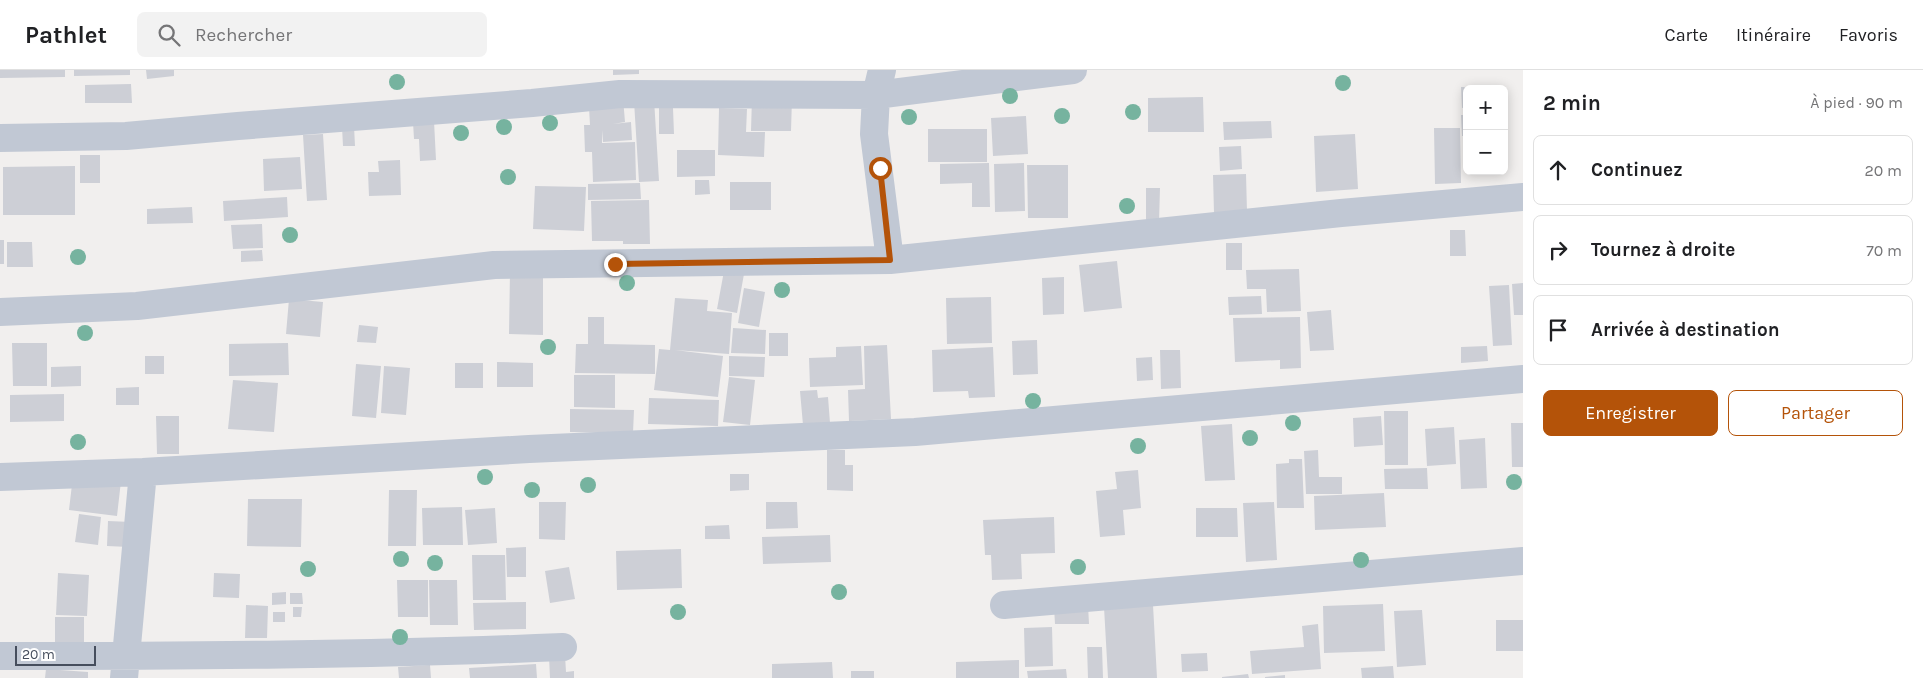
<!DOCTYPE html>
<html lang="fr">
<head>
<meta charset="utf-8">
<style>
  :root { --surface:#fff; --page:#f2f2f2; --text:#202124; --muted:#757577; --line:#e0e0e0; --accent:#b45309 }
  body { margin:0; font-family:Karla,sans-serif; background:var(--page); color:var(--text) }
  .controls { position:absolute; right:15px; top:15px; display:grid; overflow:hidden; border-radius:8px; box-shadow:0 2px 12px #0003 }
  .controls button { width:45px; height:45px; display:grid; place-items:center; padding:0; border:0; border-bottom:1px solid var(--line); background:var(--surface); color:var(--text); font:25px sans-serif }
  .scale { position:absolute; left:15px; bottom:12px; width:81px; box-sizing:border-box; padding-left:5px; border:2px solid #464e5d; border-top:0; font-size:14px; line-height:18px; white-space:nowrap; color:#464e5d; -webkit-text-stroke:4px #fff; paint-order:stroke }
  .stop { position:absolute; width:15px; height:15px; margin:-11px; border:4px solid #b45309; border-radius:50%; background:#fff }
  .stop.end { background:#b45309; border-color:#fff; box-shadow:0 1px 5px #0008 }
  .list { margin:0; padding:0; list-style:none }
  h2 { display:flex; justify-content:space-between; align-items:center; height:65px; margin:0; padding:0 20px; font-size:21px }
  h2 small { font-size:16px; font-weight:400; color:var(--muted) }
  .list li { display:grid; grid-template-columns:32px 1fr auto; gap:15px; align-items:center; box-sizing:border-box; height:70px; margin:0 10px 10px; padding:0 10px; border:1px solid var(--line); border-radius:8px }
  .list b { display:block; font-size:19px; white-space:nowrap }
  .list em { font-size:16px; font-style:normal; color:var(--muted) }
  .actions { display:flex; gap:10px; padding:15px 20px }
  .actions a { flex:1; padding:11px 0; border:1px solid var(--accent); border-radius:8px; text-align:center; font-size:18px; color:var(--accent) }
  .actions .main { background:var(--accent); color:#fff }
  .icon { flex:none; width:28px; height:28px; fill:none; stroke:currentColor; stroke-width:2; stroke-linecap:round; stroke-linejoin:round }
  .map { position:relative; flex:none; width:1523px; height:608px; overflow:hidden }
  header { display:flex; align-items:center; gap:30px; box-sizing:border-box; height:70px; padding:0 25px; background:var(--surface); border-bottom:1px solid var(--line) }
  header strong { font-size:24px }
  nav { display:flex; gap:28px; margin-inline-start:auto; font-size:18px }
  .search { width:350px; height:45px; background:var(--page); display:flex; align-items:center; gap:12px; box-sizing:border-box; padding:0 18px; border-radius:8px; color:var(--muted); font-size:19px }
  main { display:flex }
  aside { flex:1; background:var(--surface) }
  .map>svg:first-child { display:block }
</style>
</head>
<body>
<header>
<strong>Pathlet</strong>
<div class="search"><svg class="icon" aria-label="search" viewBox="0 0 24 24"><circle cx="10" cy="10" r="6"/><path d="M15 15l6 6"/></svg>Rechercher</div>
<nav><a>Carte</a><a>Itinéraire</a><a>Favoris</a></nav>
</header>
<main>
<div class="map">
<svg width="1523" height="608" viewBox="0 0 1523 608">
  <rect width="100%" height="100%" fill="#f1efee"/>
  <!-- building -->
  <path fill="#cdcfd6" d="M0 0H65V7L0 8Z
    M74 0H130V5L74 6Z
    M146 0H174V6L147 9Z
    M613 0H639V4L613 5Z
    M131 14 132 33H85V15Z
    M1461 17H1477V19H1467V37L1462 38Z
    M752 27 792 28 791 61H751Z
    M1203 27 1204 62H1148V28Z
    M623 28 625 52 613 54 631 52 632 70 603 72 602 60V73L635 72 636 110 593 112 592 82H585L584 55H590L589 37Z
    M654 29 659 111 639 112 634 31Z
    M659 38H673L674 64H659Z
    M719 38 747 39 746 62H765L764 87 718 85Z
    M1461 45H1467V66H1462Z
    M1026 46 1028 84 993 86 991 48Z
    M434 51 436 90 420 91 419 69H414L413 52Z
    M1271 51 1272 68 1224 70 1223 52Z
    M354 56 355 76H343L342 57Z
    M1434 58H1460L1461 113 1435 114Z
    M928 59H987V92H928Z
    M323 64 327 130 307 131 303 65Z
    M1355 64 1358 119 1316 122 1314 66Z
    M1241 76 1242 99 1220 101 1219 77Z
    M677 80H715V106L677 107Z
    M80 85H100V113H80Z
    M300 87 302 119 264 121 263 89Z
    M400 90 401 125 369 126 368 102H379L378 91Z
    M989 93 990 137H972V113L940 114V94Z
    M1024 93 1025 141 995 142 994 94Z
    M1027 95H1068V148H1028Z
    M75 96V145H3V97Z
    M1246 104 1247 142 1214 143 1213 105Z
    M695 110H709L710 124 695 125Z
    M730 112H771V140H730Z
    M640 113 641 129 588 130V114Z
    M535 116 586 117 584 161 533 159Z
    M1146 118H1160L1159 152H1146Z
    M287 127 288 147 224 151 223 131Z
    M649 130 650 174H623V171H592L591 131Z
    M192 137 193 153 147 154V139Z
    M262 154 263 178 233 179 231 155Z
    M1450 160H1465L1466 186H1450Z
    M0 170H4V194H0Z
    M7 172H32L33 197H7Z
    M1226 173H1242V200H1226Z
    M262 180 263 191 241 192V181Z
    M1117 191 1122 238 1084 242 1079 195Z
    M1299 199 1301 241 1267 242 1266 219H1247L1246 200Z
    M510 201H543V265L509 264Z
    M724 201 744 204 737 243 717 239Z
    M1064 207V244L1043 245 1042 208Z
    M1523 213V245H1514L1512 214Z
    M1509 215 1512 275 1493 276 1489 216Z
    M744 218 765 222 759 257 738 253Z
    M1261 226 1262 244 1229 245 1228 227Z
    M991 227 992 273 947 274 946 228Z
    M675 228 708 230 707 241 732 243 729 284 675 280 723 286 718 327 654 320 659 279 670 280Z
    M289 229 323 232 320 267 286 264Z
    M1331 240 1334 280 1310 281 1307 242Z
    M588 247H604V274L655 275V304L575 303 576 274H588Z
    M1300 247 1301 298 1280 299V290L1235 292 1233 248Z
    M359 255 378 257 376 273 357 272Z
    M733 258 766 260 765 284 731 283Z
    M769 263H788V286H769Z
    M1037 270 1038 304 1013 305 1012 271Z
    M12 273H47V316H13Z
    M288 273 289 305 229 306V274Z
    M887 275 891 349 849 351 848 320 865 319 864 276Z
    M861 276 863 315 810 317 809 288 836 287V277Z
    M1487 276 1488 291 1461 293V277Z
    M993 277 995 327 969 328 968 321 933 322 932 280Z
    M1160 280H1180L1181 318 1161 319Z
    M145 286H164V304H145Z
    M729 286 765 287 764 307 729 306Z
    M1152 287 1153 310 1137 311 1136 288Z
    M497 292 533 293V317H497Z
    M455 293H483V318H455Z
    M356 294 381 296 376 348 352 346Z
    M81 296V316L51 317V297Z
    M384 296 410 298 406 345 381 343Z
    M574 305H615V338L574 337Z
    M729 307 755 310 750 355 723 352Z
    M233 310 278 313 274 362 228 359Z
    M139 317V335H116V318Z
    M817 320 818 328 828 327 830 353 803 355 800 321Z
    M64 324V351L10 352V325Z
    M649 328 719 330 718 356 648 354Z
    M570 339 634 340 633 363 570 362Z
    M1384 341H1408V395H1385Z
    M156 346H179V384H157Z
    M1381 346 1383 375 1354 377 1353 348Z
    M1511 353H1523V397H1512Z
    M1232 354 1235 410 1205 411 1201 356Z
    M1454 357 1456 394 1427 396 1425 359Z
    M1485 368 1487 418 1461 419 1459 370Z
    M827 380H845V395H853V421L827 420Z
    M1318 380 1319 407H1342V424H1306L1304 381Z
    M1289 389H1302L1304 438H1277L1276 394 1289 393Z
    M1427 398 1428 419H1385L1384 399Z
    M1138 400 1141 438 1123 440 1125 465 1100 467 1096 421 1117 419 1115 402Z
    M730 404H749V420L730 421Z
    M73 406 121 411 117 446 69 440Z
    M389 420H417L416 476H388Z
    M1384 423 1386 457 1315 460 1314 426Z
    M248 429H302L301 477 247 476Z
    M539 432H566L565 470 539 469Z
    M766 432H797L798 458 766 459Z
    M1274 432 1277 490 1246 492 1243 433Z
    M462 437 463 475H423L422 438Z
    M495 438 497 473 468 475 465 440Z
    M1196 438H1237L1238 467H1196Z
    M79 444 101 447 98 475 75 472Z
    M1054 447 1055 483 1021 484 1022 509 992 510 991 485H985L983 450Z
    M108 451 131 452 129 477 107 476Z
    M729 455 730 469H705V456Z
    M830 465 831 492 763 494 762 467Z
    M526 477V507H507L506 478Z
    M681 479 682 518 617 520 616 481Z
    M472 485H505L506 530H473Z
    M569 497 575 529 550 533 545 501Z
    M58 503 89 505 87 546 56 545Z
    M214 503 240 504 239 528 213 527Z
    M397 510H428V547H398Z
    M429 510H457L458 555H430Z
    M286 522V534L272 535V523Z
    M290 523H302L303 534H290Z
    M526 532V559L474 560 473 533Z
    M1383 534 1385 581 1324 583 1323 536Z
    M246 535 268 536 267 568H245Z
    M1088 535 1089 554H1055L1054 537Z
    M1153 535 1157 608H1108L1104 537Z
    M293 537H302L301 547H293Z
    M1422 540 1426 595 1397 597 1394 541Z
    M273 542H285V552H273Z
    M55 547H84V573L55 574Z
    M1496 550H1523V581H1496Z
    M1318 554 1321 599 1252 604 1250 581 1304 577 1302 556Z
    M1052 557 1053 596 1025 597 1024 558Z
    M1087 577H1102L1103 608H1088Z
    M1207 583 1208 601 1182 602 1181 584Z
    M565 585 566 602 574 601V608H550L549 586Z
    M1019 590V608H956V592Z
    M832 592 833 608H772V594Z
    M536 594 537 608H470L469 598Z
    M430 595 431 608H399L398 597Z
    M1393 596 1394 608H1362L1361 598Z
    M46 599 88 602V608H45Z
    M1066 599 1067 608H1028L1027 601Z
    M851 601H874V608H851Z
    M1248 604 1249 608H1222V607Z
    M1285 605V608H1265V607Z"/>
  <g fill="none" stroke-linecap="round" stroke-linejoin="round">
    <!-- street -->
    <path stroke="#c1c8d4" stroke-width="28" d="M882 0 876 25 874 64 890 190
      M0 68 126 66 238 56 532 33 620 24 876 25 1073 0
      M0 242 137 236 494 195 890 190 1341 143 1523 127
      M0 407 143 402 529 379 915 362 1523 309
      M1004 535 1523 491
      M0 586C188 586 375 585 563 577
      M124 608 143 402"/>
  </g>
  <!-- trees -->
  <g fill="#76b39f">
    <circle cx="397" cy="12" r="8"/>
    <circle cx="1343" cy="13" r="8"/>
    <circle cx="1010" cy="26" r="8"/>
    <circle cx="1133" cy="42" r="8"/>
    <circle cx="1062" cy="46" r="8"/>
    <circle cx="909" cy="47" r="8"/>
    <circle cx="550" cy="53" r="8"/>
    <circle cx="504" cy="57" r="8"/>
    <circle cx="461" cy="63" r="8"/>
    <circle cx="508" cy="107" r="8"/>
    <circle cx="1127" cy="136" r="8"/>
    <circle cx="290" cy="165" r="8"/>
    <circle cx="78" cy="187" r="8"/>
    <circle cx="627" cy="213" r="8"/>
    <circle cx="782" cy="220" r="8"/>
    <circle cx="85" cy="263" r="8"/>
    <circle cx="548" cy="277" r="8"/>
    <circle cx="1033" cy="331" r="8"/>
    <circle cx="1293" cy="353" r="8"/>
    <circle cx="1250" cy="368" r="8"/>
    <circle cx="78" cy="372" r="8"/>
    <circle cx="1138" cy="376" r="8"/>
    <circle cx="485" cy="407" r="8"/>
    <circle cx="1514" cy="412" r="8"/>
    <circle cx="588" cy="415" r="8"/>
    <circle cx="532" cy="420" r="8"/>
    <circle cx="401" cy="489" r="8"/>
    <circle cx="1361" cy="490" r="8"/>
    <circle cx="435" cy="493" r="8"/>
    <circle cx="1078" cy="497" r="8"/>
    <circle cx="308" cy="499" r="8"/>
    <circle cx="839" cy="522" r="8"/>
    <circle cx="678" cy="542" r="8"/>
    <circle cx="400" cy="567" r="8"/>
  </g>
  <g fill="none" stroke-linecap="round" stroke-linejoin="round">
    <!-- route -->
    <path stroke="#b45309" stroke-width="6" d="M615 194 890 190 880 98"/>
  </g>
</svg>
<div class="controls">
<button>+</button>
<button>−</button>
</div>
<div class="scale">20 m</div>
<div class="stop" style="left:880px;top:98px"></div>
<div class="stop end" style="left:615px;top:194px"></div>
</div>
<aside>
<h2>2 min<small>À pied · 90 m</small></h2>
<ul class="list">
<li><svg class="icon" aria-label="ahead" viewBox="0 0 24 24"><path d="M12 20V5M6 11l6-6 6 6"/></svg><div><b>Continuez</b></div><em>20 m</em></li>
<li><svg class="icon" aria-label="right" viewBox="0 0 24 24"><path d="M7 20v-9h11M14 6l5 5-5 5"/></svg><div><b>Tournez à droite</b></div><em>70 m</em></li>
<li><svg class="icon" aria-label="arrive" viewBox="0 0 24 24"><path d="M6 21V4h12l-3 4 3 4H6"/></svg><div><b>Arrivée à destination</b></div></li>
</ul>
<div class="actions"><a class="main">Enregistrer</a><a>Partager</a></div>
</aside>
</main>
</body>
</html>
